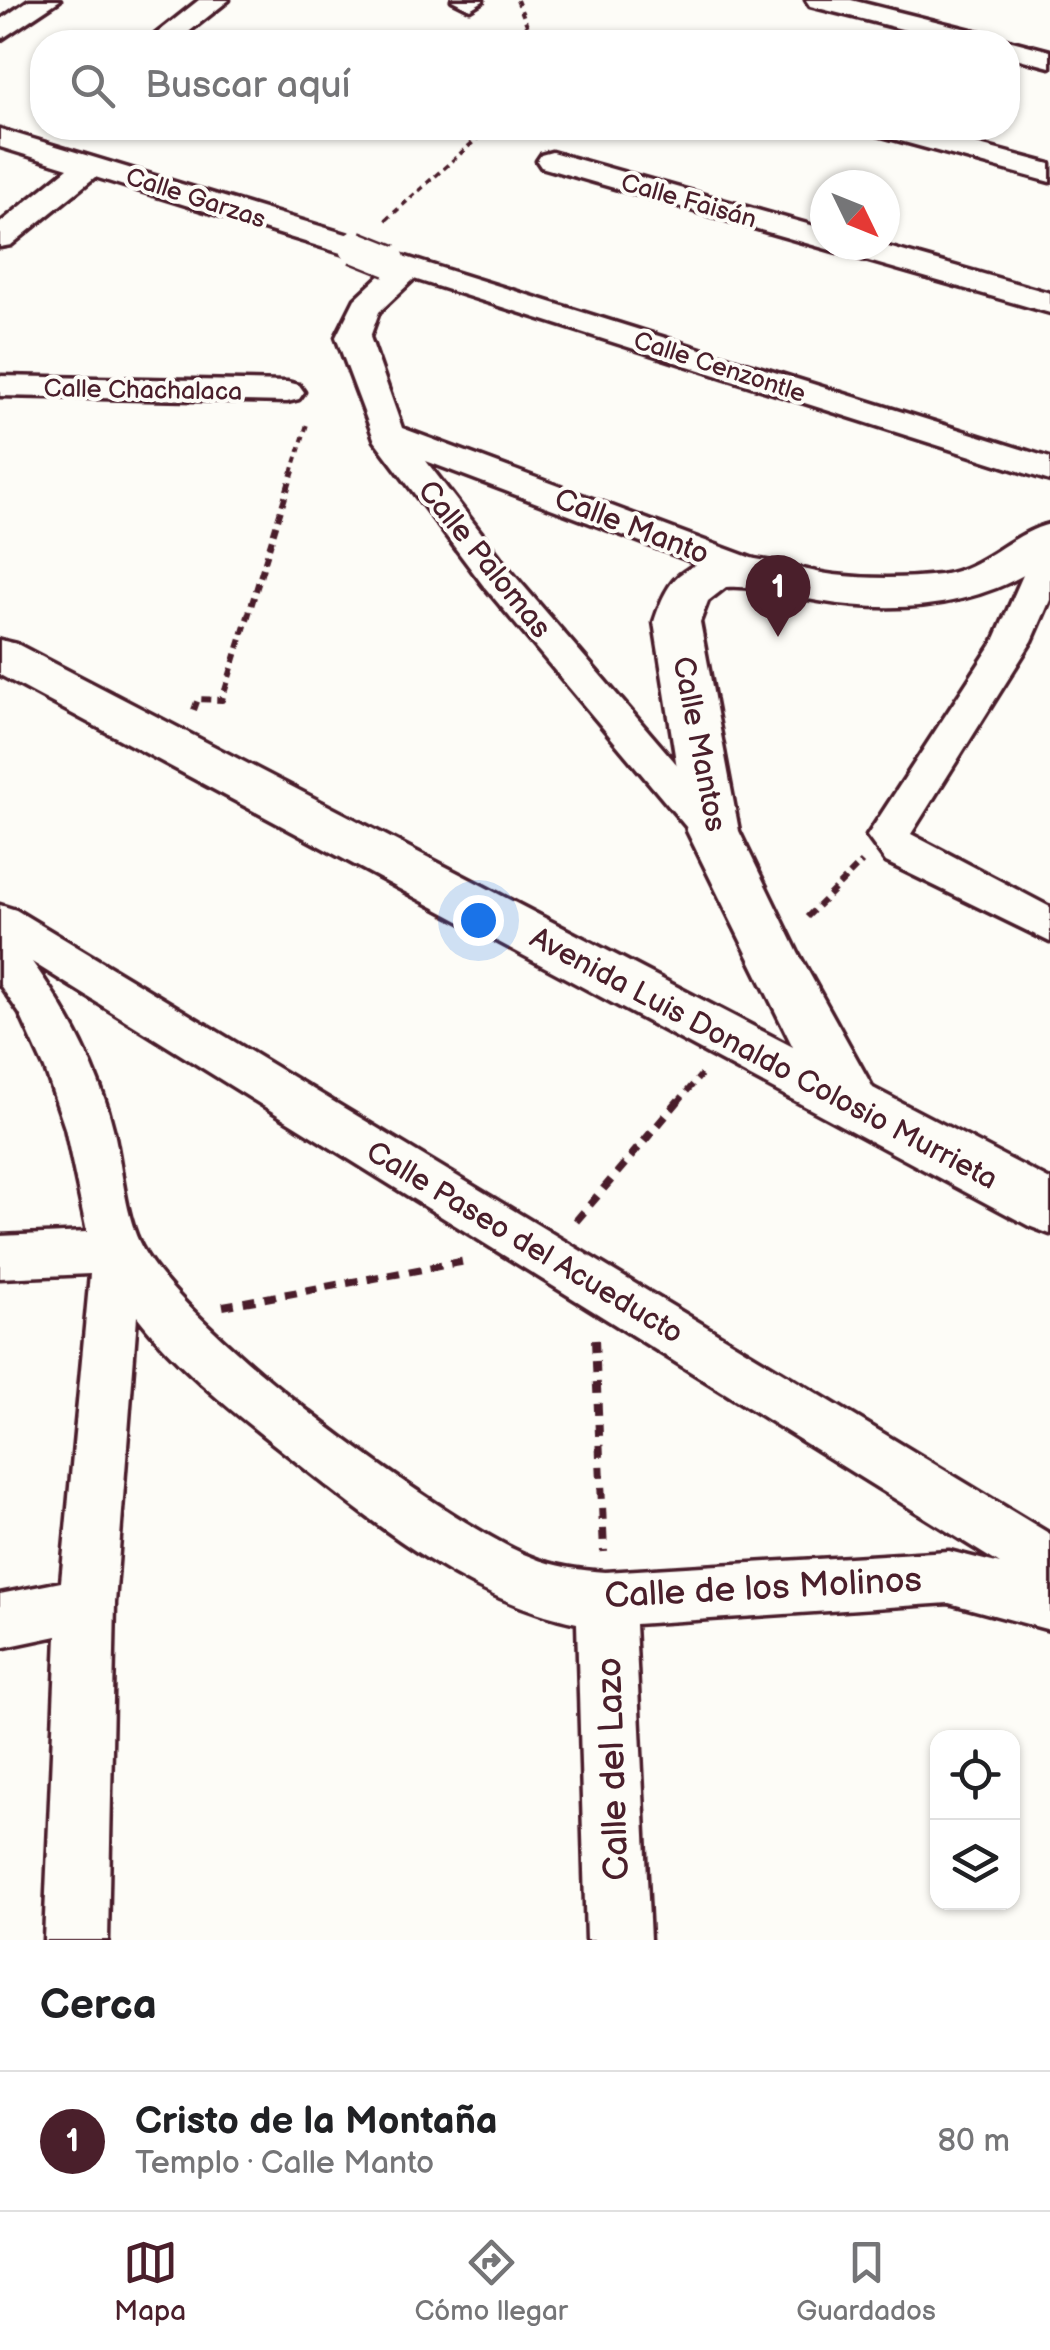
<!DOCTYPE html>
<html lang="es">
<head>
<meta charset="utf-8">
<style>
  :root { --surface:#fff; --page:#f2f2f2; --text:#202124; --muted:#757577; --line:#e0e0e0; --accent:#4a1f2b }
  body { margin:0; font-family:"Balsamiq Sans",sans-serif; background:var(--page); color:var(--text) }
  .controls { position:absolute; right:30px; bottom:30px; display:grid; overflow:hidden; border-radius:20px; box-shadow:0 2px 8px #0004 }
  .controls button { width:90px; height:90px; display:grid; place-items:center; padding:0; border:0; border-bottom:2px solid var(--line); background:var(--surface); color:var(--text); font:50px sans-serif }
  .compass { position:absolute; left:810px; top:170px; width:90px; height:90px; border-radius:50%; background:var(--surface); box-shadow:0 2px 8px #0004; rotate:133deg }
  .you { position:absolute; left:478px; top:920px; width:35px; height:35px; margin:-25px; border:8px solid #fff; border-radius:50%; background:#1a73e8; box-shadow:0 0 0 15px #1a73e833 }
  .badge { display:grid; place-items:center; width:65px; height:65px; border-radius:50%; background:var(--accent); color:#fff; font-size:32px; font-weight:700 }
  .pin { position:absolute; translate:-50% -82px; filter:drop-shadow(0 2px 5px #0008) }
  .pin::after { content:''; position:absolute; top:52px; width:35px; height:30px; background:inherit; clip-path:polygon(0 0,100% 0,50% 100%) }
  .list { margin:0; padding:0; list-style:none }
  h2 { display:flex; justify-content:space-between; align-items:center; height:130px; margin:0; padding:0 40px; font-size:42px }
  h2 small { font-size:32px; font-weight:400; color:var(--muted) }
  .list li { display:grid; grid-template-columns:65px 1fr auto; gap:30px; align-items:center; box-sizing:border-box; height:140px; padding:0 40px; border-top:2px solid var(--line) }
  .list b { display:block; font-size:38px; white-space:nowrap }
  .list p { margin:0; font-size:32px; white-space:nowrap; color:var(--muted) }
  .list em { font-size:32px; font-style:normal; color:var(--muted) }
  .icon { flex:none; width:55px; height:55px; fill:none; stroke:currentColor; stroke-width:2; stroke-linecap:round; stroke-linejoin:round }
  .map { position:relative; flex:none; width:1050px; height:1940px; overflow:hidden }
  .search { position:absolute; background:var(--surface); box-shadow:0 2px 8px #0004; left:30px; right:30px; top:30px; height:110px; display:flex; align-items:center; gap:25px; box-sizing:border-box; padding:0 35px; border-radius:40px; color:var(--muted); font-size:38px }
  .sheet { height:270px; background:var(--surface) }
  nav { display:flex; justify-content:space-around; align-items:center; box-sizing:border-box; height:140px; border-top:2px solid var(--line); background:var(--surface); font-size:28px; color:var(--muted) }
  nav a { display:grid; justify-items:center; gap:5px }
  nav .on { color:var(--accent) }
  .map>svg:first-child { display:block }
</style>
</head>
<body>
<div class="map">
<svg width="1050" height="1940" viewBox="0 0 1050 1940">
  <rect width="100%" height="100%" fill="#fdfcf7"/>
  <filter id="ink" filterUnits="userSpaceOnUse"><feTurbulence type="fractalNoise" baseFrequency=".01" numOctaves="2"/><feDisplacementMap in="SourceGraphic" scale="20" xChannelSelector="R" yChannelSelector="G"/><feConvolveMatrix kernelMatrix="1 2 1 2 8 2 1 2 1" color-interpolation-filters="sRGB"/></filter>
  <g filter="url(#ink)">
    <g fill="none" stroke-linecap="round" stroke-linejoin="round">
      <!-- street casing -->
      <g stroke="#4a1f2b" stroke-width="7">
        <path id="street" d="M29 0H60L0 40V20Z
          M199 0H229L176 42H146Z
          M452 0H483V1L470 9Z
          M806 0H851L995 36 999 42 1008 40 1050 51V67L1008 56V42H954L810 6Z
          M870 128H916L1050 164V182L875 134Z
          M0 129 366 240 371 247 355 256 344 254 95 177 11 245 0 247V223L68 168 0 147Z
          M552 152 825 229V245H881L1050 293V313L541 167 537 161 541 155Z
          M390 252 1050 458V481L414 279 379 312 370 337 402 428 762 562 768 570 762 578H736L426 461 509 569 734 831 728 841 713 846 698 841 483 585 375 441 336 337 355 299 386 270 374 261Z
          M0 376 287 382 299 385 304 392 299 399 287 402 0 396Z
          M1050 546V600L1032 641 911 834 1050 907V942L886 862 867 836 994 641 1031 557 1037 549Z
          M0 905 16 910 1050 1534V1630L949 1603 635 1624 650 1940H586L577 1623C467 1600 375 1524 289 1456 235 1413 180 1371 137 1316L115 1603 108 1940H44L57 1636 0 1648V1594L61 1582 90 1274 0 1278V1236L87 1232 65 1128 45 1069 20 1014 0 985ZM32 962 1000 1564 949 1551 605 1572C580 1570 554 1567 531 1557 442 1521 179 1327 139 1242 124 1209 122 1167 114 1132 100 1072 68 1011 32 962Z"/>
      </g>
      <!-- secondary casing -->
      <g stroke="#4a1f2b" stroke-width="7">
        <path id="secondary" d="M1050 524V559C981 607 901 615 819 601 788 596 758 585 726 587L708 601 700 622 739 831 798 953 873 1088 1050 1180V1234L1029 1226 0 675V640L17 644 793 1047 687 831 654 622C660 604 667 582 685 571 728 541 788 569 834 575 869 579 905 579 940 575 983 569 1010 534 1050 524Z"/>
      </g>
      <!-- path-far2 -->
      <path stroke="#4a1f2b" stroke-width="4" stroke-dasharray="6 5" stroke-linecap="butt" d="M517 0 534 42
        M386 220 489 128
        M292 473 308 421"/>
      <!-- path-far1 -->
      <path stroke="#4a1f2b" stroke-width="6" stroke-dasharray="9 6" stroke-linecap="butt" d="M194 710 198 699 222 700 293 471
        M807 917 862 862
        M677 1103 701 1075"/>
      <!-- path -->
      <path stroke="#4a1f2b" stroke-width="8" stroke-dasharray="12 9" stroke-linecap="butt" d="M576 1221 679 1100
        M223 1306 466 1261
        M595 1340 604 1552"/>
      <!-- street -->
      <use href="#street" fill="#fdfcf7" fill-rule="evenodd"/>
      <!-- secondary -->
      <use href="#secondary" fill="#fdfcf7" fill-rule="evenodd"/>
      <!-- street-bridge casing -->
      <g stroke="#4a1f2b" stroke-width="36" stroke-linecap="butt">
        <path id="street-bridge" d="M355 247 390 261"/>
      </g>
      <!-- street-bridge -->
      <use href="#street-bridge" stroke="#fdfcf7" stroke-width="31"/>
    </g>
  </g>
  <g text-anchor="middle" stroke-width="8" stroke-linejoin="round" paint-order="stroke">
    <!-- far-street labels -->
    <g font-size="25" fill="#4a1f2b" stroke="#fdfcf7">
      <text transform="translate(196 197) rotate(18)" y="9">Calle Garzas</text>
      <text transform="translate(689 200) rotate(16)" y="9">Calle Faisán</text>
      <text transform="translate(720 366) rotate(18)" y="9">Calle Cenzontle</text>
      <text transform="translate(143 389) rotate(1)" y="9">Calle Chachalaca</text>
    </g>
    <!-- street labels -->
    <g font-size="30" fill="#4a1f2b" stroke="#fdfcf7">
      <text transform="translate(632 526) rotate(21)" y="10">Calle Manto</text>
      <text transform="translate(485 559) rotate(51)" y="10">Calle Palomas</text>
      <text transform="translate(700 744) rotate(79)" y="10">Calle Mantos</text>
      <text transform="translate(764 1058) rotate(28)" y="10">Avenida Luis Donaldo Colosio Murrieta</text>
      <text transform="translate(525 1242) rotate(31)" y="10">Calle Paseo del Acueducto</text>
    </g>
    <!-- near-street labels -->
    <g font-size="35" fill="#4a1f2b" stroke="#fdfcf7">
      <text transform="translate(763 1587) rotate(-3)" y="12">Calle de los Molinos</text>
      <text transform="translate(612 1769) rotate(-92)" y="12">Calle del Lazo</text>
    </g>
  </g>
</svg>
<div class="controls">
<button><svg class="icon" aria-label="locate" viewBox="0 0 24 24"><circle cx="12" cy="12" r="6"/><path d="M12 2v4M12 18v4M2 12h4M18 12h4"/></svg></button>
<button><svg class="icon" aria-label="layers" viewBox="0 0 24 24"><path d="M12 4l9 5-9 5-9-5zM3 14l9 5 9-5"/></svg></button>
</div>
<svg class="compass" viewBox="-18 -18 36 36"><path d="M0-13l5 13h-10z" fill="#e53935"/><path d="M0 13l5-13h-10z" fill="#757577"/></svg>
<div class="you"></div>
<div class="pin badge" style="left:778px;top:637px">1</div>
<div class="search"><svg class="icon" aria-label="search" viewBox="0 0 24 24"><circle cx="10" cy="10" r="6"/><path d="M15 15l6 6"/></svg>Buscar aquí</div>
</div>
<section class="sheet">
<h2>Cerca<small></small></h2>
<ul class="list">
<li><span class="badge">1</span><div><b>Cristo de la Montaña</b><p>Templo · Calle Manto</p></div><em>80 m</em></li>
</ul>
</section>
<nav>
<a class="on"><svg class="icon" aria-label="map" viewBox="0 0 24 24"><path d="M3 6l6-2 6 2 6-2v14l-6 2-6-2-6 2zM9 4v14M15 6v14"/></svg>Mapa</a>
<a><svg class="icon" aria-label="directions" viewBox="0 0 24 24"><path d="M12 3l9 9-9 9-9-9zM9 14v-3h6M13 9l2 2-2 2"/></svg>Cómo llegar</a>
<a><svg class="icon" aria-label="saved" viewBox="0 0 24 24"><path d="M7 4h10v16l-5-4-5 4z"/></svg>Guardados</a>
</nav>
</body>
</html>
